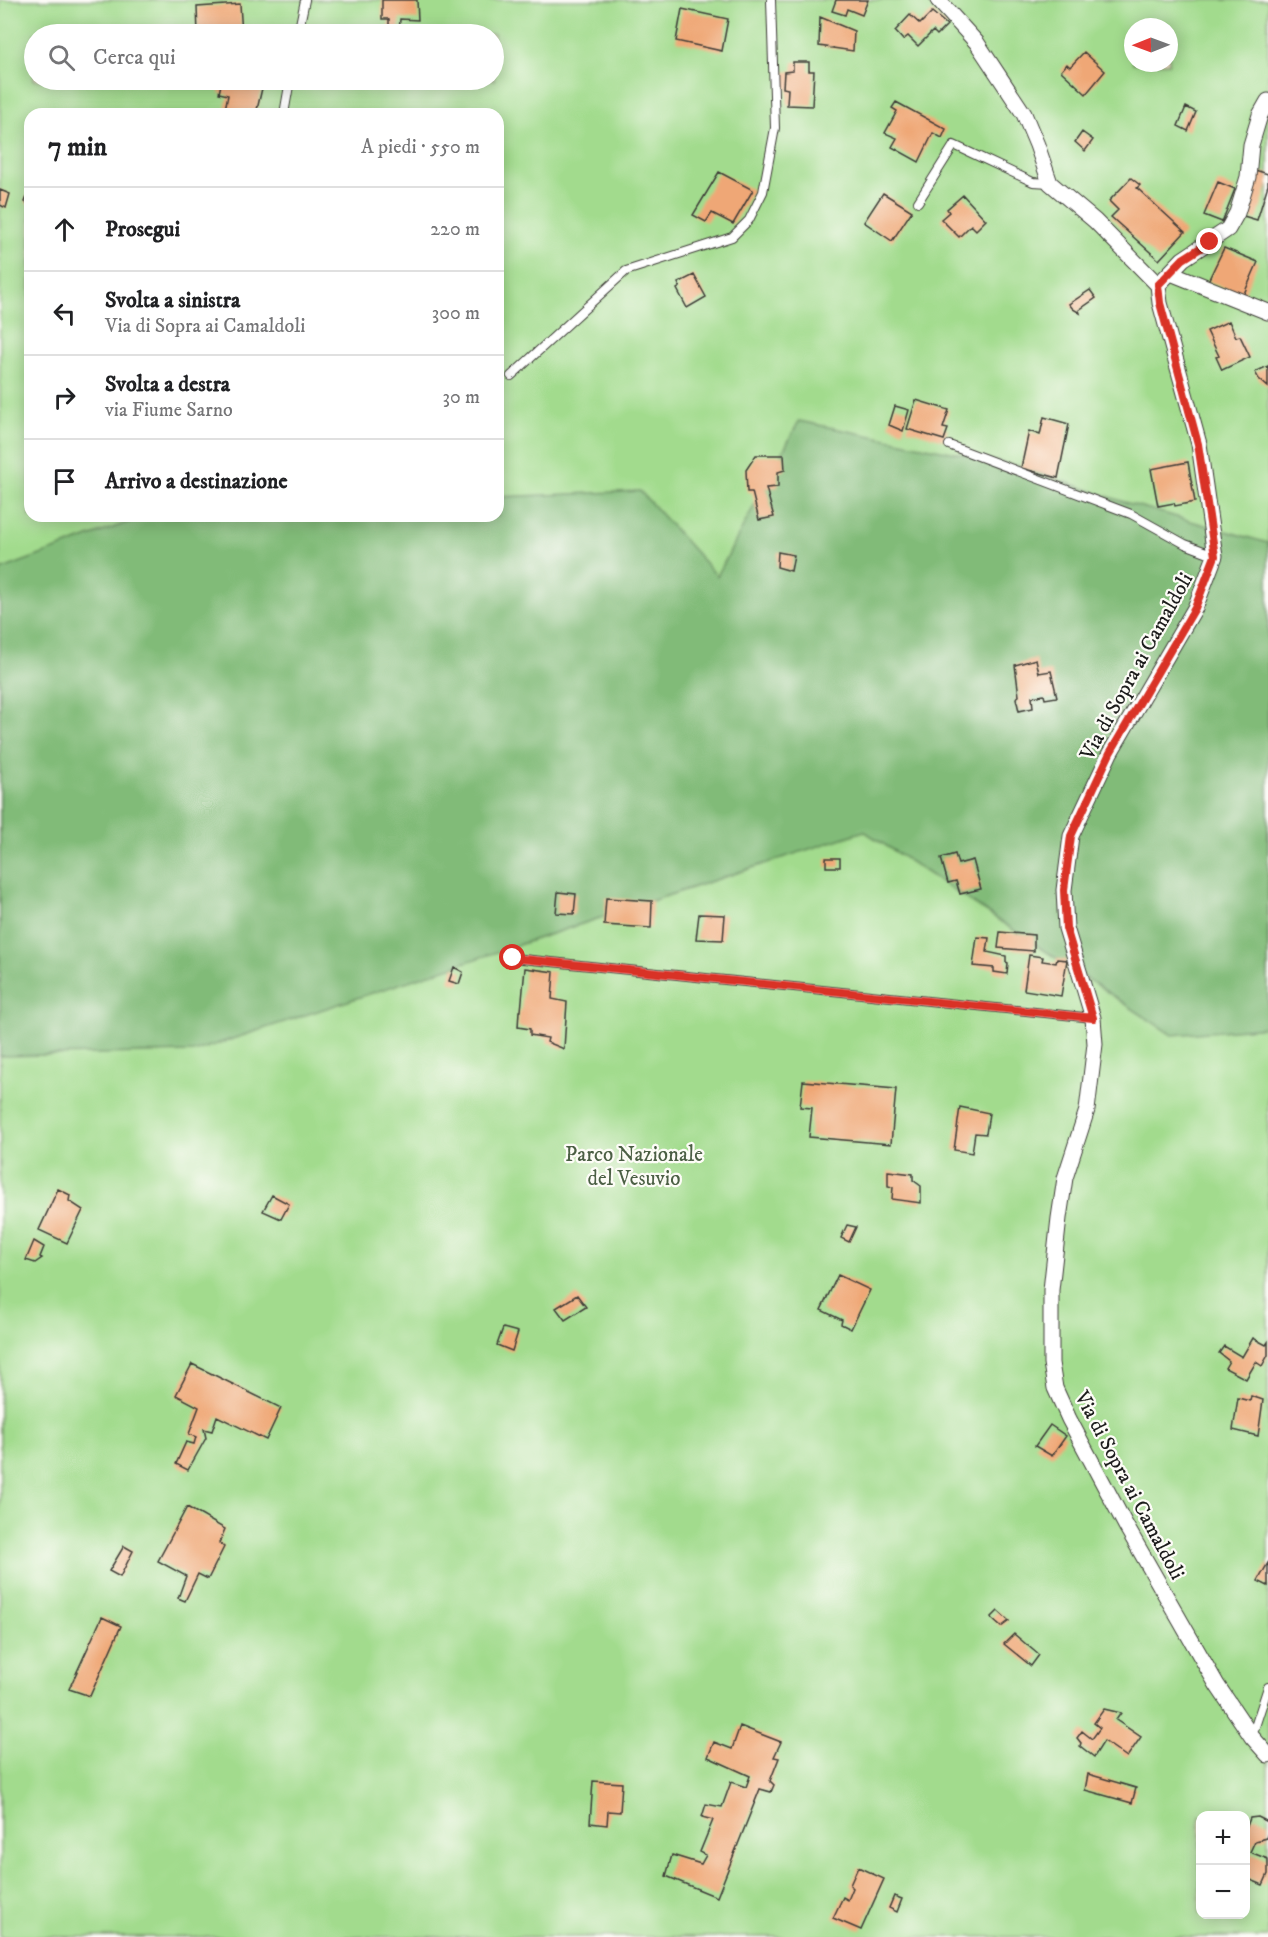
<!DOCTYPE html>
<html lang="it">
<head>
<meta charset="utf-8">
<style>
  :root { --surface:#fff; --page:#f6f6f6; --text:#202124; --muted:#757577; --line:#e0e0e0 }
  body { margin:0; font-family:"IM FELL DW Pica",serif; background:var(--page); color:var(--text) }
  .controls { position:absolute; right:18px; bottom:18px; display:grid; overflow:hidden; border-radius:12px; box-shadow:0 3px 15px #0003 }
  .controls button { width:54px; height:54px; display:grid; place-items:center; padding:0; border:0; border-bottom:2px solid var(--line); background:var(--surface); color:var(--text); font:30px sans-serif }
  .compass { position:absolute; left:1124px; top:18px; width:54px; height:54px; border-radius:50%; background:var(--surface); box-shadow:0 3px 15px #0003; rotate:269deg }
  .stop { position:absolute; width:18px; height:18px; margin:-14px; border:4px solid #d93025; border-radius:50%; background:#fff }
  .stop.end { background:#d93025; border-color:#fff; box-shadow:0 2px 6px #0008 }
  .list { margin:0; padding:0; list-style:none }
  h2 { display:flex; justify-content:space-between; align-items:center; height:78px; margin:0; padding:0 24px; font-size:26px }
  h2 small { font-size:20px; font-weight:400; color:var(--muted) }
  .list li { display:grid; grid-template-columns:39px 1fr auto; gap:18px; align-items:center; box-sizing:border-box; height:84px; padding:0 24px; border-top:2px solid var(--line) }
  .list b { display:block; font-size:22px; white-space:nowrap }
  .list p { margin:0; font-size:20px; white-space:nowrap; color:var(--muted) }
  .list em { font-size:20px; font-style:normal; color:var(--muted) }
  .icon { flex:none; width:33px; height:33px; fill:none; stroke:currentColor; stroke-width:2; stroke-linecap:round; stroke-linejoin:round }
  .map { position:relative; flex:none; width:1268px; height:1937px; overflow:hidden }
  .search { position:absolute; background:var(--surface); box-shadow:0 3px 15px #0003; left:24px; top:24px; width:480px; height:66px; display:flex; align-items:center; gap:15px; box-sizing:border-box; padding:0 21px; border-radius:33px; color:var(--muted); font-size:22px }
  .panel { position:absolute; background:var(--surface); box-shadow:0 3px 15px #0003; left:24px; top:108px; width:480px; height:414px; border-radius:18px }
  .map>svg:first-child { display:block }
</style>
</head>
<body>
<div class="map">
<svg width="1268" height="1937" viewBox="0 0 1268 1937">
  <rect width="100%" height="100%" fill="#fdfcf7"/>
  <filter id="ink" filterUnits="userSpaceOnUse"><feTurbulence type="fractalNoise" baseFrequency=".0167" numOctaves="2"/><feDisplacementMap in="SourceGraphic" scale="12" xChannelSelector="R" yChannelSelector="G"/><feConvolveMatrix kernelMatrix="1 2 1 2 8 2 1 2 1" color-interpolation-filters="sRGB"/></filter>
  <filter id="wash" filterUnits="userSpaceOnUse"><feTurbulence type="fractalNoise" baseFrequency=".008" numOctaves="4" result="noise"/><feDisplacementMap in="SourceGraphic" scale="24" xChannelSelector="R" yChannelSelector="G"/><feGaussianBlur stdDeviation="1.35" result="paint"/><feColorMatrix in="noise" values="0 0 0 0 0 0 0 0 0 0 0 0 0 0 0 0 0 1.4 0 .05"/><feComposite in="paint" operator="in"/></filter>
  <g filter="url(#wash)">
    <rect width="100%" height="100%" fill="#f4e2c8"/>
    <!-- green -->
    <path fill="#a2db8d" stroke="#5f7c54" stroke-width="1.5" fill-rule="evenodd" d="M0 0H1268V1937H0ZM1133 27H1169V63H1133ZM34 34H494V80H34ZM30 114H498V516H30ZM1200 1816H1246V1914H1200Z"/>
    <!-- forest -->
    <path fill="#81bb78" stroke="#4e6c4a" stroke-width="1.5" d="M799 421 1019 466 1124 502 1268 543V1027L1172 1035 864 831 193 1052 0 1056V570L145 516H498V497L640 491 717 576Z"/>
    <g id="blocks">
      <!-- building -->
      <path fill="#efa776" d="M382 0H417L418 20 400 19 399 34H389V19H382Z
        M836 0H868L862 15 847 9 845 15 832 11Z
        M240 4 242 34H198L197 7Z
        M682 9 728 19 722 51 676 41Z
        M932 12 947 25 937 35 933 31 918 46 908 36 903 40 895 31 910 15 920 24Z
        M820 17 854 31 853 51 819 46Z
        M1084 52 1105 71 1086 94 1061 71 1067 64 1070 67Z
        M793 62H809V71H814L812 106 787 105 788 89 783 88 784 72 793 71Z
        M222 80H264L256 114H224L228 95 219 93Z
        M896 102 946 129 942 138 933 133 919 162 892 147 897 138 885 133 897 111 892 108Z
        M1186 107 1196 112 1188 131 1178 126Z
        M1082 132 1093 140 1085 151 1075 142Z
        M1255 170 1268 174V185L1257 220 1240 215Z
        M719 172 753 190 733 224 712 213 706 222 693 215Z
        M1131 178 1140 185 1137 188 1185 232 1159 260 1111 217 1118 210 1109 201Z
        M1218 182 1235 189 1222 222 1204 215Z
        M0 190 10 194 6 208 0 205Z
        M30 190V205L25 202Z
        M883 193 912 211 892 241 864 222Z
        M963 195 986 220 976 230 971 225 959 237 941 219 949 212 947 209Z
        M1224 248 1258 262 1243 296 1208 281Z
        M694 275 706 297 687 308 677 289 680 287 678 283Z
        M1090 290 1096 298 1079 310 1080 313 1073 309 1069 304Z
        M1229 321 1236 337 1240 336 1250 357 1222 370 1216 357 1219 356 1207 331Z
        M1268 366V387L1259 379 1255 372Z
        M916 400 949 410 943 428 948 429 944 440 907 429Z
        M895 406 909 410 903 431 889 425Z
        M1044 417 1069 424 1058 478 1021 468 1029 431 1040 435Z
        M756 455H784L785 470 778 472V487L766 488 774 517 759 520 752 492H747L746 470Z
        M1188 462 1195 502 1175 506 1174 503 1158 506 1151 469Z
        M778 552 794 555 791 571 777 567Z
        M1036 659 1039 673 1051 671 1057 697 1045 699 1044 695 1032 697 1033 708 1019 711 1016 698 1019 696 1015 665Z
        M955 854 958 864 973 860 981 889 960 894 956 881 948 883 941 858Z
        M826 858H840V867H826Z
        M558 892 576 894 574 914 556 913Z
        M606 898 652 901 651 928 604 925Z
        M699 914 725 915 723 940 696 939Z
        M1000 932 1034 935V951L998 948Z
        M977 937 989 938 987 952 1006 956V962L1008 963 1007 974 994 972V968L973 966Z
        M1029 955 1043 957 1042 961 1056 963 1057 959 1067 960 1061 996 1024 990Z
        M454 967 463 972 459 984 449 981Z
        M525 968 554 972 552 999 567 1002 564 1049 547 1042 548 1038 530 1035V1029L518 1027 519 1011H521Z
        M803 1081 896 1089 891 1144 809 1137 812 1108 800 1107Z
        M960 1107 989 1113 986 1134 975 1133 972 1153 954 1150Z
        M888 1171 913 1174V1180L921 1186V1203L892 1199 893 1187 888 1186Z
        M58 1189 70 1195 69 1201 83 1210 67 1243 39 1230Z
        M272 1195 289 1204 281 1219 263 1211Z
        M847 1225 856 1227 849 1242 841 1238Z
        M34 1241 44 1247 40 1257 42 1258 35 1263 26 1260Z
        M838 1275 870 1290 851 1329 841 1324 842 1320 821 1310Z
        M577 1295 586 1307 565 1320 556 1308Z
        M503 1328 518 1332 512 1351 497 1345Z
        M1253 1338 1266 1345 1268 1342V1355L1262 1366 1256 1362 1246 1379 1225 1368 1229 1361 1219 1353 1224 1346 1242 1357Z
        M192 1364 281 1408 266 1440 217 1416 212 1431 204 1429 206 1438 188 1470 176 1464 186 1442 194 1444 196 1437 189 1434 199 1407 176 1395Z
        M1251 1396 1263 1400 1258 1436 1233 1430 1238 1398 1250 1401Z
        M1050 1425 1066 1436 1052 1456 1035 1446Z
        M187 1507 225 1529 219 1543 224 1547 208 1579 198 1574 185 1601 178 1598 186 1576 158 1561Z
        M124 1546 133 1551 120 1577 109 1571Z
        M1268 1563V1586L1258 1581Z
        M998 1611 1009 1621 1001 1627 991 1618Z
        M102 1617 121 1626 90 1696 69 1689Z
        M1014 1634 1039 1655 1031 1666 1004 1644Z
        M1104 1709 1121 1713 1116 1720 1141 1737 1127 1757 1104 1741 1094 1757 1080 1746 1081 1743 1077 1738 1082 1731 1092 1739 1100 1728 1094 1723Z
        M740 1726 781 1742 774 1757 779 1758 770 1781 774 1785 771 1792 760 1789 717 1897 666 1876 672 1855 701 1864 706 1855 700 1852 713 1820 702 1817 706 1804 722 1807 731 1782 746 1787 750 1776 708 1757 714 1742 732 1749Z
        M1088 1774 1136 1788 1132 1803 1085 1790Z
        M593 1781 622 1783 620 1812 608 1811 607 1825 590 1823Z
        M1258 1817 1268 1822V1833L1266 1838 1255 1841 1250 1852 1268 1859V1874L1263 1885 1246 1878V1829L1250 1818Z
        M858 1867 884 1879 861 1930 833 1918 843 1897 848 1900 853 1888 850 1885Z
        M894 1896 902 1899 897 1912 889 1908Z"/>
    </g>
  </g>
  <g filter="url(#ink)">
    <use href="#blocks" fill-opacity="0" stroke="#3c3a36" stroke-width="1.5"/>
    <g fill="none" stroke-linecap="round" stroke-linejoin="round">
      <!-- lane casing -->
      <g stroke="#3c3a36" stroke-width="10">
        <path id="lane" d="M298 34 305 0
          M284 114 290 80
          M918 202 954 145 1033 182 1050 183
          M511 376 626 271 732 237 749 220 763 192 775 128 771 0
          M949 445 1131 514 1185 544 1214 555
          M513 958 1093 1018
          M1252 1736 1268 1687"/>
      </g>
      <!-- street casing -->
      <g stroke="#3c3a36" stroke-width="17">
        <path id="street" d="M938 0 977 43 1024 114 1037 145 1050 183 1095 221 1158 285
          M1268 101 1260 115 1251 145 1248 177 1237 213 1228 229 1183 259 1158 285 1160 303 1199 444 1215 556 1195 608 1110 753 1071 836 1064 890 1066 928 1093 1018 1095 1044 1087 1110 1065 1178 1059 1218 1051 1290V1363L1055 1388 1069 1419 1126 1526 1217 1685 1252 1737 1268 1755
          M1171 273 1268 312"/>
      </g>
      <!-- lane -->
      <use href="#lane" stroke="#fff" stroke-width="8"/>
      <!-- street -->
      <use href="#street" stroke="#fff" stroke-width="15"/>
    </g>
  </g>
  <g fill="none" stroke-linecap="round" stroke-linejoin="round" filter="url(#ink)">
    <!-- route -->
    <path stroke="#d93025" stroke-width="8" d="M513 958 1093 1018 1066 928 1064 890 1071 836 1110 753 1195 608 1215 556 1198 444 1160 303 1158 285 1183 259 1210 242"/>
  </g>
  <g text-anchor="middle" stroke-width="4.5" stroke-linejoin="round" paint-order="stroke">
    <!-- street labels -->
    <g font-size="21" fill="#1c1c1c" stroke="#fdfcf7">
      <text transform="translate(1136 666) rotate(-61)" y="7">Via di Sopra ai Camaldoli</text>
      <text transform="translate(1130 1485) rotate(62)" y="7">Via di Sopra ai Camaldoli</text>
    </g>
    <!-- park labels -->
    <g font-size="21" fill="#4b5f44" stroke="#fdfcf7">
      <text x="634" y="1161">Parco Nazionale<tspan x="634" dy="24">del Vesuvio</tspan></text>
    </g>
  </g>
</svg>
<div class="controls">
<button>+</button>
<button>−</button>
</div>
<svg class="compass" viewBox="-18 -18 36 36"><path d="M0-13l5 13h-10z" fill="#e53935"/><path d="M0 13l5-13h-10z" fill="#757577"/></svg>
<div class="stop" style="left:513px;top:958px"></div>
<div class="stop end" style="left:1210px;top:242px"></div>
<div class="search"><svg class="icon" aria-label="search" viewBox="0 0 24 24"><circle cx="10" cy="10" r="6"/><path d="M15 15l6 6"/></svg>Cerca qui</div>
<section class="panel">
<h2>7 min<small>A piedi · 550 m</small></h2>
<ul class="list">
<li><svg class="icon" aria-label="ahead" viewBox="0 0 24 24"><path d="M12 20V5M6 11l6-6 6 6"/></svg><div><b>Prosegui</b></div><em>220 m</em></li>
<li><svg class="icon" aria-label="left" viewBox="0 0 24 24"><path d="M17 20v-9H6M10 6l-5 5 5 5"/></svg><div><b>Svolta a sinistra</b><p>Via di Sopra ai Camaldoli</p></div><em>300 m</em></li>
<li><svg class="icon" aria-label="right" viewBox="0 0 24 24"><path d="M7 20v-9h11M14 6l5 5-5 5"/></svg><div><b>Svolta a destra</b><p>via Fiume Sarno</p></div><em>30 m</em></li>
<li><svg class="icon" aria-label="arrive" viewBox="0 0 24 24"><path d="M6 21V4h12l-3 4 3 4H6"/></svg><div><b>Arrivo a destinazione</b></div></li>
</ul>
</section>
</div>
</body>
</html>
